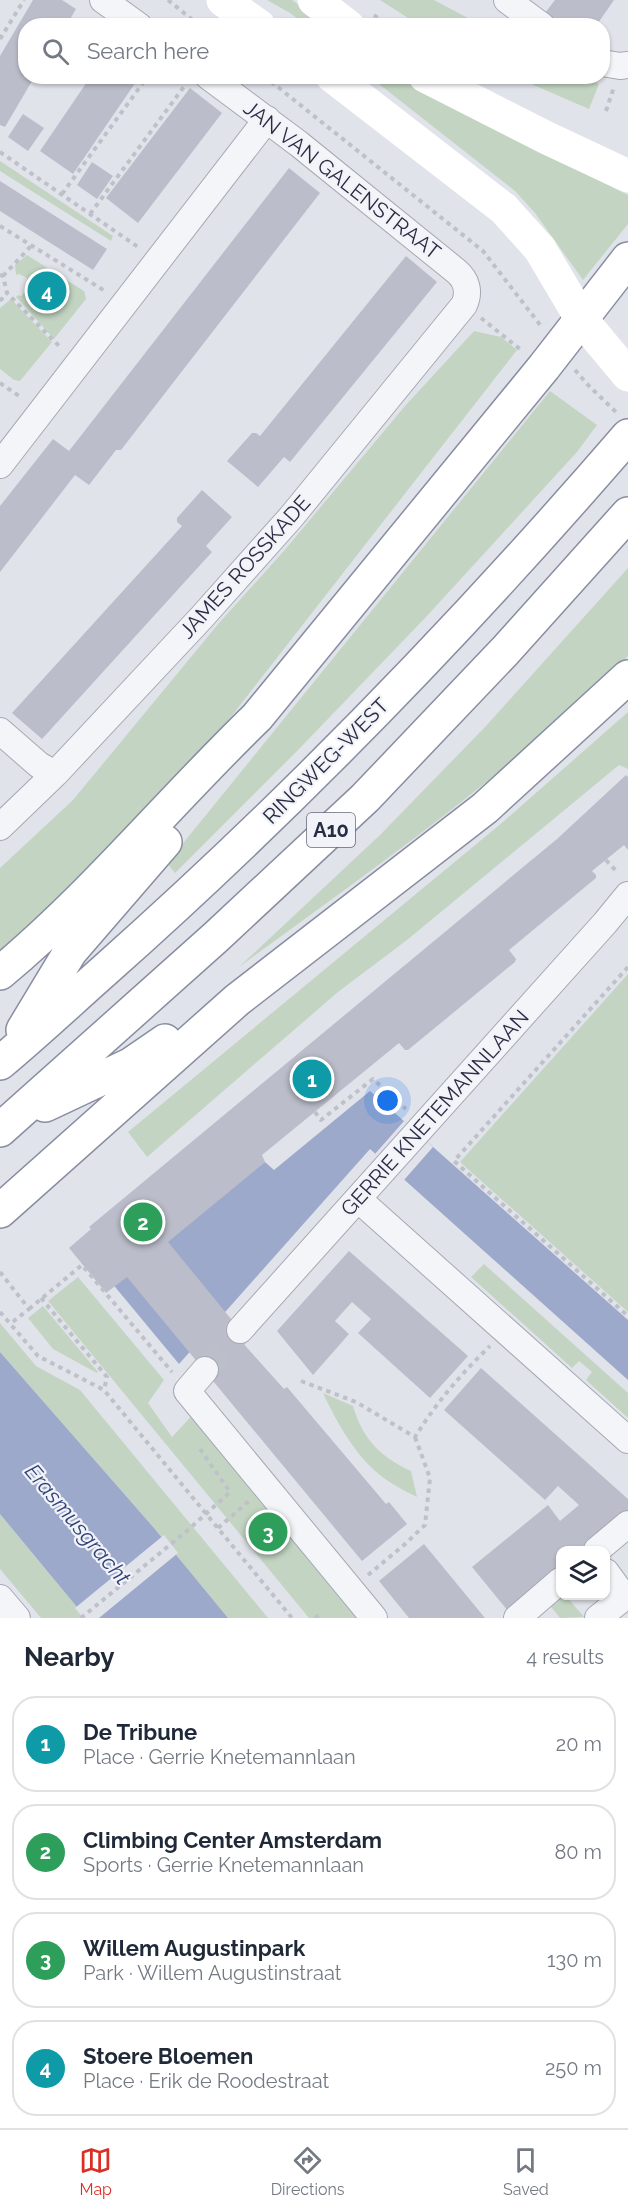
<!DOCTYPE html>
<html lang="en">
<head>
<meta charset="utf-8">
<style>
  :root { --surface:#fff; --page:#f2f2f3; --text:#1f2937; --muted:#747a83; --line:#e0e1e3; --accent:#d93025 }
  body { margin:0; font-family:Raleway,sans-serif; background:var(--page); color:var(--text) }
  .controls { position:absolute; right:18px; bottom:18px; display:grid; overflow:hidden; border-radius:12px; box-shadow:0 2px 4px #0004 }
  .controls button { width:54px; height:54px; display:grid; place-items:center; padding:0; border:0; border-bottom:2px solid var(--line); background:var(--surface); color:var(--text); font:30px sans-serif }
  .you { position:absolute; left:388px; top:1101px; width:21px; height:21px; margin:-15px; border:4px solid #fff; border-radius:50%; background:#1a73e8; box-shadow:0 0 0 9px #1a73e833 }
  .badge { display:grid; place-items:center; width:39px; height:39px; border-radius:50%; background:var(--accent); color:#fff; font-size:20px; font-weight:700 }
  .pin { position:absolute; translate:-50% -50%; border:3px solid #fff; box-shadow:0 2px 6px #0006 }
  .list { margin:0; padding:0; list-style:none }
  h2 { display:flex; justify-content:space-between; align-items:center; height:78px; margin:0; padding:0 24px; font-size:26px }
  h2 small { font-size:20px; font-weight:400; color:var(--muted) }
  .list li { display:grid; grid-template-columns:39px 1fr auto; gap:18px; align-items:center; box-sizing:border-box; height:96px; margin:0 12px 12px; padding:0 12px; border:2px solid var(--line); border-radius:24px }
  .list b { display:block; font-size:22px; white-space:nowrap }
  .list p { margin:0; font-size:20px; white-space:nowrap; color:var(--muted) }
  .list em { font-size:20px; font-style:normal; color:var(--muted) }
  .icon { flex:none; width:33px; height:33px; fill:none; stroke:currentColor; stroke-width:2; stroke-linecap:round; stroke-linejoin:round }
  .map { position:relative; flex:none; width:628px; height:1618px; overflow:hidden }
  .search { position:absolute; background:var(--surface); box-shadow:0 2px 4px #0004; left:18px; right:18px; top:18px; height:66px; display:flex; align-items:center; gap:15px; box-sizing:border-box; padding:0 21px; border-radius:24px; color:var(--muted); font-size:22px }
  .sheet { height:510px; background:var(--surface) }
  nav { display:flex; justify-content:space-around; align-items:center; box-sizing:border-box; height:84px; border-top:2px solid var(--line); background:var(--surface); font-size:16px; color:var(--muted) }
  nav a { display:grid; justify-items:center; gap:3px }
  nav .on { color:var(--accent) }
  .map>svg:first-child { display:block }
</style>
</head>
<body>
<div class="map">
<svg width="628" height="1618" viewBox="0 0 628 1618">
  <rect width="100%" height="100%" fill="#e1e3ea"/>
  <!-- green -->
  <path fill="#c3d5c2" d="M267 0H292L327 25H306L290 13Z
    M380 0H434L481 25H419Z
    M370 77H403L430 94 628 195V224L583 280 535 213 515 191Z
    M515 77H585L599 84 589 109Z
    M0 161 113 236 111 241 0 171Z
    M27 255 84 291 86 299 54 339 16 297 18 295 21 296 28 288 27 278 19 274 16 275 15 265Z
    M11 299 52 342 20 381 14 380 0 369V308Z
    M474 331 501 337 517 350 230 718 126 838 0 954V868L73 800 219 623 283 552 405 406Z
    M550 391 597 425 577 452 426 617 300 748 175 873 167 863Z
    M628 568V656C591 696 549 731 506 766 420 837 329 901 239 967L380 835 486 726Z
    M628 712V769L619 765 407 940 338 992 147 1157 128 1132 503 822Z
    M628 974V1312L460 1162Z
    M484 1264 628 1393V1418L586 1380 592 1372 579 1361 572 1368 471 1277Z
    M78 1277 164 1380 148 1403 172 1437 198 1409 369 1618H309L48 1301Z
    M43 1306 98 1372 97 1373 53 1349 28 1318Z
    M0 1323 36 1366 80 1390 268 1618H228L154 1528 0 1352Z
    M323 1393 353 1406C363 1439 379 1456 411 1471L417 1497C407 1492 397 1487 388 1481 358 1461 338 1425 323 1393Z
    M0 1514 86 1618H41L0 1569Z
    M560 1596H566L584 1617 560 1618 547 1602Z"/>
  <!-- water -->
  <path fill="#9ca9cb" d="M370 1091 628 1320V1380L370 1149 179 1364 111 1282 265 1162 274 1170Z
    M0 1352 154 1528 228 1618H86L0 1514Z"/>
  <!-- pier -->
  <path fill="#e1e3ea" d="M404 1121 433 1147 404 1180 375 1154Z
    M164 1535 178 1553 99 1618H83L75 1608Z"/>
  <!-- building -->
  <path fill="#bbbeca" d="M33 0H62L76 9 66 26H26V76H35L5 127 0 125V56Z
    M555 0H614L596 26H563L545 13Z
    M91 76H140L73 174 40 151Z
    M190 88 222 113 138 223 106 198Z
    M23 114 44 128 28 151 8 137Z
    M92 162 113 176 97 199 77 185Z
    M289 168 320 193 121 450H116L89 485 75 475 0 572V506L53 439 69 451Z
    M0 181 107 249 93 270 0 211Z
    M406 256 437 282 290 462 284 457 258 487 227 461 252 433H256L260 436Z
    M202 490 232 517 206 546 212 552 42 739 12 713 182 526 177 522V518Z
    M626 775 628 777V850L624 845 592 871 596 875V878L509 950 516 959 515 962 408 1050H405L399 1043 262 1155 265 1162 168 1242 245 1336 241 1341 284 1389 287 1387 386 1504 389 1502 407 1524 362 1561 127 1277 106 1293 69 1248 91 1229 89 1227 557 839Z
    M349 1251 468 1356 430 1398 358 1333 371 1319 352 1302 335 1321 349 1334 313 1375 277 1331Z
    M481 1368 628 1499V1511L581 1550H560V1567L508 1611 472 1567 548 1505 560 1521 579 1505 558 1486 545 1500 444 1410Z
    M424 1544 485 1618H409L379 1581Z"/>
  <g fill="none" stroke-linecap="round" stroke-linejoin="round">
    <!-- street-tunnel -->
    <path stroke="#bcbfc9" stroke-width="26" stroke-dasharray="26 13" stroke-linecap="butt" d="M205 1370 240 1330"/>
    <!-- street casing -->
    <g stroke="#a6a9b5" stroke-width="28">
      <path id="street" d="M103 0 139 26
        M507 0 542 26
        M602 63 620 66 628 65
        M0 465 267 119
        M0 731 39 765 55 774
        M0 827 55 774 202 617 292 516 464 305C470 292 467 280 456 271L299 144 208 76
        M358 1199 628 1440
        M240 1330 605 923 628 895
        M205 1370 187 1391 374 1618
        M597 1550 628 1524
        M606 1572 624 1597
        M0 1598 17 1618
        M517 1618 560 1581
        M598 1618 628 1594"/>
    </g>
    <!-- highway casing -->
    <g stroke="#888da2" stroke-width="36">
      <path id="highway" d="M0 973C93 896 170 801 257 717L544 367 628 259
        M23 1030 70 952 165 842
        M0 1063C36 1033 70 1001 105 970 292 804 465 625 628 436
        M45 1105 130 1065 165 1041
        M0 1130 216 937 365 798 505 651 628 514
        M0 1211 237 1000 485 808 628 677"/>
    </g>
    <!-- path -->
    <path stroke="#bfc1c9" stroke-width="4" stroke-dasharray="4.5 4.5" stroke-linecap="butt" d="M168 0 200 26
      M374 15 388 26
      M0 39 24 0
      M264 76 483 251 541 326
      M606 111 614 87
      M0 152 138 247
      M62 194 148 76
      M90 214 186 84
      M0 226 105 291
      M0 275 3 276 7 293 61 348
      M3 276 32 245
      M0 301 7 293
      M481 318 521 350 522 349
      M575 370 588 385 616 412
      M0 383 22 398
      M606 860 618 873
      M628 967 454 1161 628 1316
      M315 1112 321 1120 373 1079 406 1109
      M0 1272 29 1309 10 1324
      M41 1298 107 1377 104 1390
      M29 1309 82 1265 172 1372
      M0 1312 38 1356 104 1390 292 1618
      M301 1381 356 1402 415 1437C436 1403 461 1374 490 1346
      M218 1528 249 1501
      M368 1575 404 1545 425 1525 430 1478 415 1437
      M81 1618 188 1530 230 1492 198 1446
      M315 1618 319 1615"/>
    <!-- street -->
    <use href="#street" stroke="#f4f5f8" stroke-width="26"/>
    <!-- secondary -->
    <path stroke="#fff" stroke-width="33" d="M223 0 259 26
      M314 0 348 26
      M332 76 504 209
      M425 76 547 138 628 176
      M540 249 582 320 628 375"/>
    <!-- highway -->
    <use href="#highway" stroke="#fff" stroke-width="33"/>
    <!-- secondary-bridge -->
    <path stroke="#fff" stroke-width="33" d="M504 209 540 249"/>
  </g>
  <g text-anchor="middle" stroke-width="4.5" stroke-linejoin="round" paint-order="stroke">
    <!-- shield labels -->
    <rect fill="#f1f3f8" stroke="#656879" stroke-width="1.5" x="307" y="813" width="48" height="34" rx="4.5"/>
    <g font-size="20" font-weight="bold" fill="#292d43">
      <text x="331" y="837">A10</text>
    </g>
    <!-- street labels -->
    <g font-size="21" fill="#292d43" stroke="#f1f3f8">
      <text transform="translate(342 180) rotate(38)" y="7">JAN VAN GALENSTRAAT</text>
      <text transform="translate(245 567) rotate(-48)" y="7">JAMES ROSSKADE</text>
      <text transform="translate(326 761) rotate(-45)" y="7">RINGWEG-WEST</text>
      <text transform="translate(435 1113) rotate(-48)" y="7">GERRIE KNETEMANNLAAN</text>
    </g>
    <!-- water labels -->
    <g font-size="22" font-style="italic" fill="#324378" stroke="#f1f3f8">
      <text transform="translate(78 1524) rotate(50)" y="8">Erasmusgracht</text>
    </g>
  </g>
</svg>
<div class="controls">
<button><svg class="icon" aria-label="layers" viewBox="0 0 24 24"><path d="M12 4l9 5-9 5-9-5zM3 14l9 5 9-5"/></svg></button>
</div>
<div class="you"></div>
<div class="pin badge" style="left:312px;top:1079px;background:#0f9aa8">1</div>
<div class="pin badge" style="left:143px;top:1222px;background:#2e9e5b">2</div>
<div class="pin badge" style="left:268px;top:1532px;background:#2e9e5b">3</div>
<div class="pin badge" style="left:47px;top:291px;background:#0f9aa8">4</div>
<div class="search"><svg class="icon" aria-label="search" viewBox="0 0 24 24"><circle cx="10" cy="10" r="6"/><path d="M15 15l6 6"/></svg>Search here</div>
</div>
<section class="sheet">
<h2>Nearby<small>4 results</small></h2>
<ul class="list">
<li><span class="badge" style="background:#0f9aa8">1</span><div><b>De Tribune</b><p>Place · Gerrie Knetemannlaan</p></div><em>20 m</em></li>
<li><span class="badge" style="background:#2e9e5b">2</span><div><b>Climbing Center Amsterdam</b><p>Sports · Gerrie Knetemannlaan</p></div><em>80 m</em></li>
<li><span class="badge" style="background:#2e9e5b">3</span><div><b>Willem Augustinpark</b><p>Park · Willem Augustinstraat</p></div><em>130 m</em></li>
<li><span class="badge" style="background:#0f9aa8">4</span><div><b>Stoere Bloemen</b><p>Place · Erik de Roodestraat</p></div><em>250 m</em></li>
</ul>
</section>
<nav>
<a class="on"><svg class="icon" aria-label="map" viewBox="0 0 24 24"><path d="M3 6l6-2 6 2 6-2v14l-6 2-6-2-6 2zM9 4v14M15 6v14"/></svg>Map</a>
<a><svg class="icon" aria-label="directions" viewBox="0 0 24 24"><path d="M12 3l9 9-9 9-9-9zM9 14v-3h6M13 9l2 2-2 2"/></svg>Directions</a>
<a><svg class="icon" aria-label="saved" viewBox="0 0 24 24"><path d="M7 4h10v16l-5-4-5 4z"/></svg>Saved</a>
</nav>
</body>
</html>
